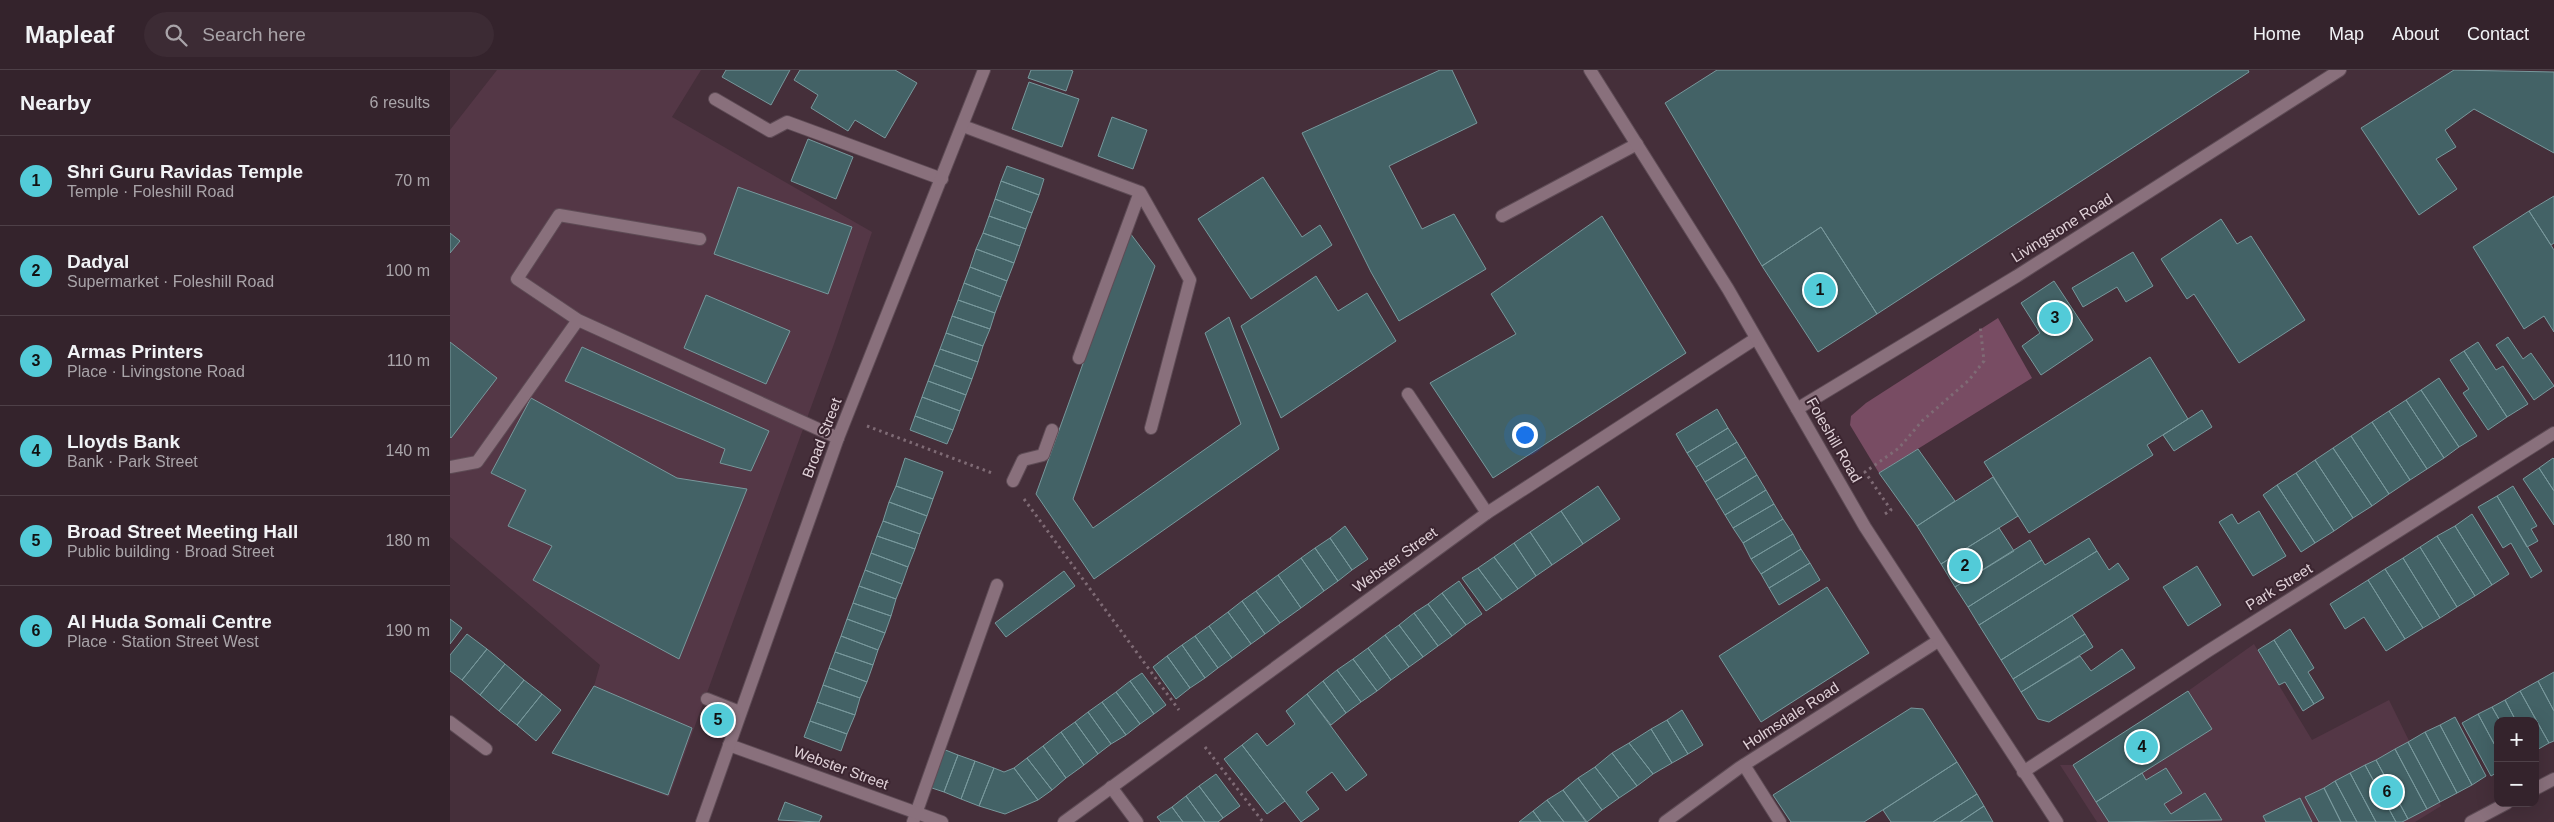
<!DOCTYPE html>
<html lang="en">
<head>
<meta charset="utf-8">
<style>
  :root { --surface:#34232c; --page:#3c2b34; --text:#f1f3f6; --muted:#a9a4a9; --line:#4e4048; --accent:#52cbd8 }
  body { margin:0; font-family:Helvetica,sans-serif; background:var(--page); color:var(--text) }
  .controls { position:absolute; right:15px; bottom:15px; display:grid; overflow:hidden; border-radius:10px; box-shadow:0 5px 20px #0002 }
  .controls button { width:45px; height:45px; display:grid; place-items:center; padding:0; border:0; border-bottom:1px solid var(--line); background:var(--surface); color:var(--text); font:25px sans-serif }
  .you { position:absolute; left:1074px; top:364px; width:18px; height:18px; margin:-12px; border:4px solid #fff; border-radius:50%; background:#1a73e8; box-shadow:0 0 0 8px #1a73e833 }
  .badge { display:grid; place-items:center; width:32px; height:32px; border-radius:50%; background:var(--accent); color:#111; font-size:16px; font-weight:700 }
  .pin { position:absolute; translate:-50% -50%; border:2px solid #fff; box-shadow:0 1px 5px #0006 }
  .list { margin:0; padding:0; list-style:none }
  h2 { display:flex; justify-content:space-between; align-items:center; height:65px; margin:0; padding:0 20px; font-size:21px }
  h2 small { font-size:16px; font-weight:400; color:var(--muted) }
  .list li { display:grid; grid-template-columns:32px 1fr auto; gap:15px; align-items:center; box-sizing:border-box; height:90px; padding:0 20px; border-top:1px solid var(--line) }
  .list b { display:block; font-size:19px; white-space:nowrap }
  .list p { margin:0; font-size:16px; white-space:nowrap; color:var(--muted) }
  .list em { font-size:16px; font-style:normal; color:var(--muted) }
  .icon { flex:none; width:28px; height:28px; fill:none; stroke:currentColor; stroke-width:2; stroke-linecap:round; stroke-linejoin:round }
  .map { position:relative; flex:none; width:2104px; height:752px; overflow:hidden }
  header { display:flex; align-items:center; gap:30px; box-sizing:border-box; height:70px; padding:0 25px; background:var(--surface); border-bottom:1px solid var(--line) }
  header strong { font-size:24px }
  nav { display:flex; gap:28px; margin-inline-start:auto; font-size:18px }
  .search { width:350px; height:45px; background:var(--page); display:flex; align-items:center; gap:12px; box-sizing:border-box; padding:0 18px; border-radius:28px; color:var(--muted); font-size:19px }
  main { display:flex }
  aside { flex:1; background:var(--surface) }
  .map>svg:first-child { display:block }
</style>
</head>
<body>
<header>
<strong>Mapleaf</strong>
<div class="search"><svg class="icon" aria-label="search" viewBox="0 0 24 24"><circle cx="10" cy="10" r="6"/><path d="M15 15l6 6"/></svg>Search here</div>
<nav><a>Home</a><a>Map</a><a>About</a><a>Contact</a></nav>
</header>
<main>
<aside>
<h2>Nearby<small>6 results</small></h2>
<ul class="list">
<li><span class="badge">1</span><div><b>Shri Guru Ravidas Temple</b><p>Temple · Foleshill Road</p></div><em>70 m</em></li>
<li><span class="badge">2</span><div><b>Dadyal</b><p>Supermarket · Foleshill Road</p></div><em>100 m</em></li>
<li><span class="badge">3</span><div><b>Armas Printers</b><p>Place · Livingstone Road</p></div><em>110 m</em></li>
<li><span class="badge">4</span><div><b>Lloyds Bank</b><p>Bank · Park Street</p></div><em>140 m</em></li>
<li><span class="badge">5</span><div><b>Broad Street Meeting Hall</b><p>Public building · Broad Street</p></div><em>180 m</em></li>
<li><span class="badge">6</span><div><b>Al Huda Somali Centre</b><p>Place · Station Street West</p></div><em>190 m</em></li>
</ul>
</aside>
<div class="map">
<svg width="2104" height="752" viewBox="0 0 2104 752">
  <rect width="100%" height="100%" fill="#452f3a"/>
  <!-- built -->
  <path fill="#543746" d="M47 0H251L222 47 422 162 384 274 219 727 102 683 144 616 150 595 0 467V60Z
    M1804 574 1862 670 1939 630 1991 736 1965 752H1647L1610 695H1623L1738 621Z"/>
  <!-- green -->
  <path fill="#784c63" d="M1548 248 1582 308 1429 403 1400 355 1401 346 1416 333Z"/>
  <!-- building -->
  <path fill="#436266" stroke="#78989c" d="M276 0H340L321 35 272 7Z
    M350 0H445L467 13 435 68 405 50 398 61 361 38 368 25 344 10Z
    M581 0H620L623 1 616 21 578 8Z
    M990 0H1002L1027 53 939 96 972 159 1004 144 1036 199 949 251 921 202 852 63Z
    M1267 0H1798L1799 2 1427 244 1371 157 1312 196 1215 33Z
    M2004 0 2104 2V83L2024 39 1995 60 2006 77 1986 89 2007 119 1969 145 1911 58Z
    M579 12 629 29 612 77 562 59Z
    M662 47 697 60 683 99 648 86Z
    M358 69 403 87 386 129 341 111Z
    M557 96 594 109 589 125 551 111Z
    M813 107 852 167 870 155 882 175 801 229 748 149Z
    M551 111 589 125 582 143 545 129Z
    M288 117 402 157 378 224 264 184Z
    M2104 126V173L2101 175 2079 141Z
    M545 129 582 143 576 159 539 146Z
    M2079 141 2104 180V262L2094 246 2074 259 2023 177Z
    M539 146 576 159 570 176 533 163Z
    M1152 146 1236 283 1043 408 980 313 1066 264 1041 224Z
    M1771 149 1787 174 1801 166 1855 250 1789 293 1744 224 1737 229 1711 189Z
    M1371 157 1427 244 1368 282 1312 196Z
    M0 163 10 171 0 183Z
    M533 163 570 176 564 193 526 179Z
    M680 163 705 196 623 429 643 458 791 354 755 263 779 247 829 379 644 509 586 424Z
    M526 179 564 193 557 211 520 197Z
    M1683 182 1703 216 1676 232 1667 217 1633 237 1622 218Z
    M520 197 557 211 551 227 514 213Z
    M866 206 888 241 917 223 946 271 831 348 791 256Z
    M1604 211 1643 270 1591 305 1572 276 1590 263 1571 233Z
    M514 213 551 227 545 243 508 230Z
    M256 225 340 261 316 314 234 278Z
    M508 230 545 243 540 259 502 246Z
    M502 246 540 259 533 276 496 263Z
    M496 263 533 276 528 292 490 279Z
    M2058 267 2073 289 2081 283 2104 316 2084 330 2046 275Z
    M0 272 47 308 1 368 0 367Z
    M2028 272 2046 300 2053 296 2078 334 2057 347 2014 281Z
    M132 277 319 361 301 401 270 393 275 379 115 311Z
    M490 279 528 292 522 309 484 295Z
    M2014 281 2057 347 2038 360 2013 323 2019 319 2000 290Z
    M1700 287 1738 349 1697 375 1703 385 1579 463 1534 392Z
    M484 295 522 309 516 325 478 311Z
    M1989 308 2027 366 2009 377 1971 320Z
    M478 311 516 325 510 341 472 327Z
    M1971 320 2009 377 1994 388 1956 330Z
    M472 327 510 341 503 360 465 346Z
    M81 328 227 408 297 419 229 589 83 510 102 476 58 456 76 420 41 403Z
    M1956 330 1994 388 1977 399 1939 341Z
    M1267 339 1278 358 1237 383 1226 364Z
    M1752 340 1762 357 1724 381 1713 365Z
    M1939 341 1977 399 1960 410 1922 352Z
    M465 346 503 360 497 374 460 360Z
    M1922 352 1960 410 1939 424 1901 366Z
    M1278 358 1287 372 1246 397 1237 383Z
    M1901 366 1939 424 1922 436 1883 378Z
    M1287 372 1296 387 1255 412 1246 397Z
    M1883 378 1922 436 1903 448 1865 390Z
    M1468 379 1505 431 1467 456 1429 403Z
    M1296 387 1307 405 1266 430 1255 412Z
    M455 388 493 402 483 429 446 416Z
    M2103 388 2104 389V421L2089 398Z
    M1865 390 1903 448 1884 461 1846 403Z
    M2089 398 2104 421V455L2073 409Z
    M1846 403 1884 461 1865 473 1827 415Z
    M1307 405 1316 420 1275 445 1266 430Z
    M1543 407 1568 446 1491 494 1467 456Z
    M1827 415 1865 473 1851 482 1813 425Z
    M446 416 483 429 477 446 439 432Z
    M1148 416 1170 449 1133 474 1111 441Z
    M2063 416 2087 456 2081 459 2088 471 2077 477 2047 426Z
    M1316 420 1324 434 1283 458 1275 445Z
    M2047 426 2092 501 2081 508 2061 473 2053 478 2028 437Z
    M439 432 477 446 470 464 433 451Z
    M1324 434 1333 449 1293 473 1283 458Z
    M1111 441 1133 474 1102 495 1080 462Z
    M1809 441 1836 486 1803 506 1769 452 1782 444 1788 454Z
    M2022 444 2059 504 2042 515 2005 456Z
    M1333 449 1343 464 1301 489 1293 473Z
    M433 451 470 464 465 479 427 466Z
    M895 456 918 489 902 500 880 468Z
    M2005 456 2042 515 2025 526 1987 466Z
    M1549 458 1564 481 1505 517 1491 494Z
    M1080 462 1102 495 1086 506 1064 473Z
    M1343 464 1351 479 1311 504 1301 489Z
    M427 466 465 479 458 497 421 483Z
    M1987 466 2025 526 2007 537 1970 477Z
    M880 468 902 500 888 511 865 478Z
    M1639 468 1647 481 1529 555 1518 537 1592 490 1595 495Z
    M1580 470 1592 490 1518 537 1505 517Z
    M1064 473 1086 506 1068 519 1044 487Z
    M1970 477 2007 537 1990 548 1953 488Z
    M865 478 888 511 874 521 851 488Z
    M1351 479 1360 493 1319 518 1311 504Z
    M1647 481 1659 500 1668 493 1679 509 1551 590 1529 555Z
    M421 483 458 497 452 514 415 500Z
    M1044 487 1068 519 1052 530 1028 498Z
    M851 488 874 521 851 538 828 505Z
    M1953 488 1990 548 1973 558 1935 499Z
    M1360 493 1370 510 1329 535 1319 518Z
    M1747 496 1771 535 1738 556 1713 517Z
    M1028 498 1052 530 1036 541 1012 508Z
    M1935 499 1973 558 1955 569 1918 510Z
    M415 500 452 514 446 529 409 516Z
    M614 501 625 516 556 567 545 553Z
    M828 505 851 538 830 553 806 521Z
    M1918 510 1955 569 1936 581 1914 547 1895 559 1880 534Z
    M1009 511 1032 544 1016 555 992 523Z
    M409 516 446 529 441 546 403 533Z
    M1377 517 1419 583 1311 652 1269 586Z
    M806 521 830 553 815 564 792 531Z
    M992 523 1016 555 1002 566 978 534Z
    M792 531 815 564 801 574 778 542Z
    M403 533 441 546 435 563 397 549Z
    M978 534 1002 566 988 576 964 543Z
    M778 542 801 574 782 588 759 556Z
    M964 543 988 576 973 587 949 555Z
    M1622 545 1635 564 1563 609 1551 590Z
    M0 549 12 558 0 574Z
    M397 549 435 563 428 580 391 566Z
    M949 555 973 587 959 597 935 565Z
    M759 556 782 588 768 598 745 566Z
    M1840 559 1864 598 1858 602 1874 628 1864 634 1824 570Z
    M17 564 37 579 12 610 0 601V585Z
    M1635 564 1643 577 1571 622 1563 609Z
    M935 565 959 597 941 610 918 578Z
    M391 566 428 580 423 595 385 582Z
    M745 566 768 598 755 608 732 575Z
    M1824 570 1864 634 1853 641 1835 612 1829 615 1808 580Z
    M732 575 755 608 740 618 717 586Z
    M918 578 941 610 927 621 903 589Z
    M37 579 55 594 30 625 12 610Z
    M1672 579 1685 598 1599 652 1588 649 1571 622 1630 586 1641 601Z
    M385 582 423 595 417 612 379 598Z
    M717 586 740 618 726 629 703 597Z
    M903 589 927 621 911 632 887 600Z
    M55 594 74 610 49 641 30 625Z
    M379 598 417 612 410 628 373 615Z
    M887 600 911 632 896 643 873 611Z
    M2104 602V641L2088 611Z
    M692 603 716 635 704 644 680 611Z
    M74 610 92 624 67 655 49 641Z
    M680 611 704 644 690 654 666 622Z
    M873 611 896 643 881 655 857 624Z
    M2088 611 2104 641V671L2099 673 2070 621Z
    M373 615 410 628 405 645 367 632Z
    M144 616 242 658 218 725 102 683Z
    M1738 621 1762 659 1646 732 1623 695Z
    M2070 621 2099 673 2085 681V651H2066L2055 630Z
    M666 622 690 654 676 665 652 632Z
    M92 624 111 640 86 671 67 655Z
    M857 624 917 705 896 721 882 702 856 722 869 739 851 752 792 675 807 663 817 676 845 654 836 641Z
    M2055 630 2066 651H2050L2042 637Z
    M367 632 405 645 397 664 360 651Z
    M652 632 676 665 661 674 638 642Z
    M2042 637 2050 651 2048 681 2028 644Z
    M1461 638 1473 639 1507 692 1414 752H1341L1323 725Z
    M1232 640 1253 675 1238 684 1217 650Z
    M638 642 661 674 648 684 625 652Z
    M2028 644 2048 681V702L2041 706 2012 653Z
    M2005 647 2036 706 2022 715 1990 655Z
    M1217 650 1238 684 1222 693 1201 659Z
    M360 651 397 664 391 681 354 667Z
    M625 652 648 684 634 695 611 662Z
    M1990 655 2022 715 2007 723 1975 662Z
    M1201 659 1222 693 1203 704 1179 673Z
    M611 662 634 695 616 708 593 676Z
    M1975 662 2007 723 1990 732 1958 672Z
    M1958 672 1990 732 1977 739 1945 679Z
    M1179 673 1203 704 1187 716 1162 683Z
    M792 675 835 731 817 744 774 689Z
    M593 676 616 708 602 720 577 688Z
    M493 679 508 685 494 722 479 717Z
    M1945 679 1977 739 1958 749 1926 690Z
    M1162 683 1187 716 1169 728 1145 697Z
    M508 685 525 691 511 729 494 722Z
    M577 688 602 720 588 730 564 698Z
    M1926 690 1958 749 1952 752H1946L1915 695Z
    M525 691 544 698 529 736 511 729Z
    M1507 692 1527 724 1483 752H1441L1433 740Z
    M1915 695 1946 752H1926L1900 703Z
    M1145 697 1169 728 1152 740 1128 708Z
    M544 698 554 702 564 698 588 730 555 744 529 736Z
    M1716 698 1732 723 1714 734 1721 744 1755 723 1772 750 1659 752 1646 732 1692 703 1696 710Z
    M1900 703 1926 752H1907L1885 711Z
    M766 704 790 736 773 748 749 716Z
    M1128 708 1152 740 1137 752 1113 720Z
    M1885 711 1907 752H1891L1874 718Z
    M749 716 773 748 768 752H755L736 726Z
    M1874 718 1891 752H1869L1855 727Z
    M1113 720 1136 752H1114L1097 730Z
    M1527 724 1534 736 1510 752H1483Z
    M736 726 755 752H733L722 737Z
    M1850 728 1862 752H1816L1813 746Z
    M1097 730 1114 752H1091L1083 741Z
    M335 732 372 746 369 752 328 750Z
    M1534 736 1543 752H1510Z
    M722 737 733 752H711L707 747Z
    M1083 741 1091 752H1069Z"/>
  <g fill="none" stroke-linecap="round" stroke-linejoin="round">
    <!-- service casing -->
    <g stroke="#5e4b55" stroke-width="14">
      <path id="service" d="M265 29 320 61 337 52 492 109
        M513 56 690 122 740 210 701 358
        M1052 146 1187 74
        M250 169 109 145 67 209 128 250 388 368
        M629 288 690 122
        M958 324 1037 443
        M0 397 27 392 128 250
        M563 411 573 390 593 385 602 360
        M257 629 290 642
        M1294 695 1330 752
        M661 717 687 752
        M463 752 547 515"/>
    </g>
    <!-- minor casing -->
    <g stroke="#5e4b55" stroke-width="14">
      <path id="minor" d="M1347 339 1567 206 1890 0
        M0 652 36 679
        M279 675 492 752
        M1573 702 1758 581 2104 363
        M2085 719 2104 709
        M614 752 1037 443 1305 269
        M1215 752 1289 698 1488 571
        M2021 752 2057 733"/>
    </g>
    <!-- tertiary casing -->
    <g stroke="#5e4b55" stroke-width="14">
      <path id="tertiary" d="M252 752 388 368 534 0"/>
    </g>
    <!-- secondary casing -->
    <g stroke="#5e4b55" stroke-width="14">
      <path id="secondary" d="M1140 0 1278 219 1415 457 1607 752"/>
    </g>
    <!-- path -->
    <path stroke="#7f6b75" stroke-width="3" stroke-dasharray="2.5 4" stroke-linecap="butt" d="M417 356 542 403
      M574 429 729 640
      M1435 444 1441 440 1415 402 1449 378 1472 351 1519 310 1534 291 1530 255
      M755 677 813 752"/>
    <!-- service -->
    <use href="#service" stroke="#89707c" stroke-width="12"/>
    <!-- minor -->
    <use href="#minor" stroke="#89707c" stroke-width="12"/>
    <!-- tertiary -->
    <use href="#tertiary" stroke="#89707c" stroke-width="12"/>
    <!-- secondary -->
    <use href="#secondary" stroke="#89707c" stroke-width="12"/>
  </g>
  <g text-anchor="middle" stroke-width="4" stroke-linejoin="round" paint-order="stroke">
    <!-- street labels -->
    <g font-size="15" fill="#e1d2d9" stroke="#3b2530">
      <text transform="translate(1612 158) rotate(-32)" y="5">Livingstone Road</text>
      <text transform="translate(372 368) rotate(-69)" y="5">Broad Street</text>
      <text transform="translate(1384 370) rotate(60)" y="5">Foleshill Road</text>
      <text transform="translate(945 490) rotate(-36)" y="5">Webster Street</text>
      <text transform="translate(1829 517) rotate(-32)" y="5">Park Street</text>
      <text transform="translate(1341 646) rotate(-33)" y="5">Holmsdale Road</text>
      <text transform="translate(391 698) rotate(20)" y="5">Webster Street</text>
    </g>
  </g>
</svg>
<div class="controls">
<button>+</button>
<button>−</button>
</div>
<div class="you"></div>
<div class="pin badge" style="left:1370px;top:220px">1</div>
<div class="pin badge" style="left:1515px;top:496px">2</div>
<div class="pin badge" style="left:1605px;top:248px">3</div>
<div class="pin badge" style="left:1692px;top:677px">4</div>
<div class="pin badge" style="left:268px;top:650px">5</div>
<div class="pin badge" style="left:1937px;top:722px">6</div>
</div>
</main>
</body>
</html>
